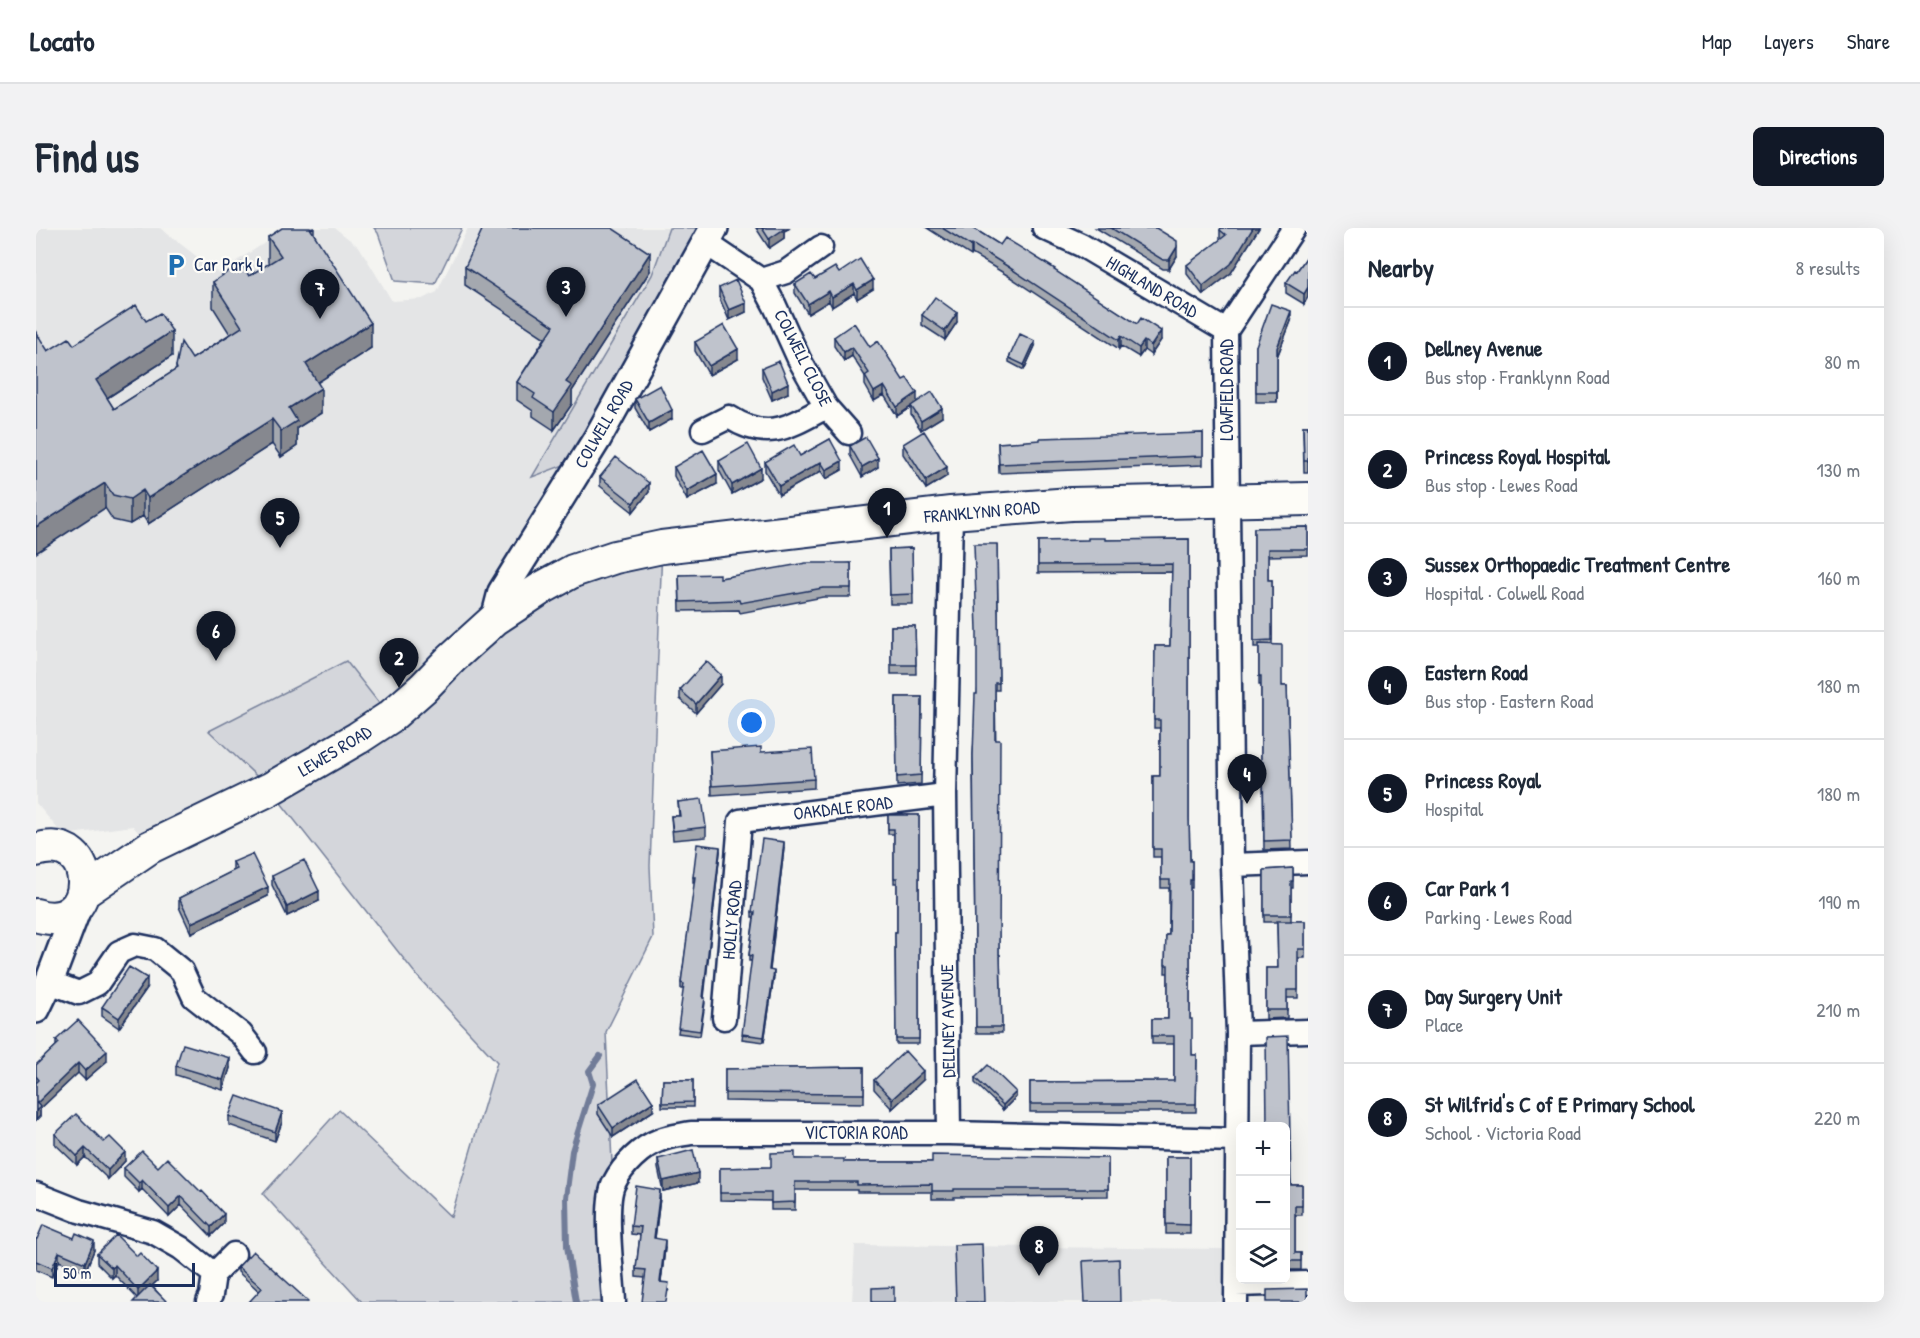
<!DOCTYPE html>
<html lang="en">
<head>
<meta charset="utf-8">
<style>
  :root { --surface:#fff; --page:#f2f2f3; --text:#1f2937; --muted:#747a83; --line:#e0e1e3; --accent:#111827 }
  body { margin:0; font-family:"Patrick Hand",sans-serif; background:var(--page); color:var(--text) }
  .controls { position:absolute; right:18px; bottom:18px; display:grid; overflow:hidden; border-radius:9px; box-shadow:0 6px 24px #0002 }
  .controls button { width:54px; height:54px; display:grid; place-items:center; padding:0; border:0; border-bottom:2px solid var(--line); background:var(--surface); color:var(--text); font:30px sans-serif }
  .scale { position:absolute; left:18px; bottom:15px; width:141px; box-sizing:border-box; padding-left:6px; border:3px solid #1b2f5e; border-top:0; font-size:16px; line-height:21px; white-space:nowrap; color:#1b2f5e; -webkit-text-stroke:4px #fdfcf7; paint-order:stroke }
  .you { position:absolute; left:716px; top:495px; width:21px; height:21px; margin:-15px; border:4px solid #fff; border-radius:50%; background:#1a73e8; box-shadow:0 0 0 9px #1a73e833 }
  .badge { display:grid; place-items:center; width:39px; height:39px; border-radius:50%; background:var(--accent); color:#fff; font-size:20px; font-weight:700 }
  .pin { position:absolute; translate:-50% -50px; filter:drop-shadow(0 2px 3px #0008) }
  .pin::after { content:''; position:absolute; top:32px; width:21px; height:18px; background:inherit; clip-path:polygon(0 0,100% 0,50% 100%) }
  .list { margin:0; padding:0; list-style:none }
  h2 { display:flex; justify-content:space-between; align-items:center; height:78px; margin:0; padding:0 24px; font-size:26px }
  h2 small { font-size:20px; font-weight:400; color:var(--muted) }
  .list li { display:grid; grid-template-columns:39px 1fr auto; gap:18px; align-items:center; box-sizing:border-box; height:108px; padding:0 24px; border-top:2px solid var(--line) }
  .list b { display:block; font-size:22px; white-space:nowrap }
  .list p { margin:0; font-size:20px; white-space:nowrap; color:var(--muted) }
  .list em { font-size:20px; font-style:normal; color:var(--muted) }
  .icon { flex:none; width:33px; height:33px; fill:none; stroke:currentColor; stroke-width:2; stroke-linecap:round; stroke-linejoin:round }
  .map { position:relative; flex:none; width:1272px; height:1074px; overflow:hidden; border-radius:9px }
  header { display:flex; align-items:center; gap:36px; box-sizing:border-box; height:84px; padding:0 30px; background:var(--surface); border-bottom:2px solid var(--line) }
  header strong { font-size:28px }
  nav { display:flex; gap:33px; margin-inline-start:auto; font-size:21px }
  .intro { display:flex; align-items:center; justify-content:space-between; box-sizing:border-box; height:144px; padding:0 36px }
  h1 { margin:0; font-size:42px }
  .button { padding:15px 27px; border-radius:9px; background:var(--accent); color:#fff; font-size:21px; font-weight:700 }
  main { display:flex; gap:36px; padding:0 36px }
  aside { flex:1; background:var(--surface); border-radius:9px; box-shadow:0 6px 24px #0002 }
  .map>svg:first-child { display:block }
</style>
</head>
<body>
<header>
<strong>Locato</strong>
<nav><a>Map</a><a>Layers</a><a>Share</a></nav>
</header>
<div class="intro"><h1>Find us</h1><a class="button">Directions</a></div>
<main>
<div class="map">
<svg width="1272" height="1074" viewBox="0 0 1272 1074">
  <rect width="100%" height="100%" fill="#f4f4f1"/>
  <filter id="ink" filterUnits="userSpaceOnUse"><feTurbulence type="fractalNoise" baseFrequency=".0167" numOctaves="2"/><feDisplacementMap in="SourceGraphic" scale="12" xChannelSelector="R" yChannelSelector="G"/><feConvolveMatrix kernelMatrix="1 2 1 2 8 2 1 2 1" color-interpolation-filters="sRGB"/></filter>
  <g filter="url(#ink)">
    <!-- built -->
    <path fill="#e4e5e6" d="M0 0H124L182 45 252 0H299L324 20 356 73 386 71 401 64 432 0H666L561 211 416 430 387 460 114 619 97 598 27 607 0 575Z
      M819 1017 1188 1021 1189 1074H816Z"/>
    <!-- green -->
    <path fill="#d4d6db" stroke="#78829c" stroke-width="1.5" d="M338 0H426L399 56 359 53 342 5Z
      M633 0H667L637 60 528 237 496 249 616 47Z
      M626 319 614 638 617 709 570 804 577 956 580 1074H326L227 966 303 882 415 989 461 834 382 749 234 561 173 503 310 433 353 488 459 391Z"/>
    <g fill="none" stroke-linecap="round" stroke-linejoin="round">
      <!-- stream -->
      <path stroke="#717c98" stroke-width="6" d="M540 1074 531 1018 530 970 536 923 557 856 553 843 564 828"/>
      <!-- minor casing -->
      <g stroke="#1b2f5e" stroke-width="27">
        <path id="minor" d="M1008 0 1045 17 1190 103
          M670 15 725 52 750 44 785 19
          M725 52 739 78 763 131 790 179 813 205
          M667 202 693 189C732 214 753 199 790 179
          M1196 637 1272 634
          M13 754 43 765 61 756 83 724 99 717 119 721 146 743 158 769 205 806 219 824
          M688 790 704 593 909 567
          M1202 805 1272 803
          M913 905 909 567 915 285
          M0 966 43 983 117 1004 145 1020 178 1046 175 1067 172 1074
          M178 1046 198 1026
          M1200 1057 1272 1055
          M578 1074C577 1048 567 976 578 955 587 937 605 919 624 912 633 908 645 907 655 905H913L1201 912
          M1200 1074 1202 805 1196 637 1190 103 1258 0"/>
      </g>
      <!-- tertiary casing -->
      <g stroke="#1b2f5e" stroke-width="32">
        <path id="tertiary" d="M459 391 466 364 561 211 678 0
          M0 781 13 754 43 675"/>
      </g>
      <!-- secondary casing -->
      <g stroke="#1b2f5e" stroke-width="36">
        <path id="secondary" d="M0 622C65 602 63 708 0 687
          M48 664 114 619 234 561 322 510 354 489 387 460 416 430 459 391 506 360 537 343 579 329 626 319 915 285 1035 276 1272 271"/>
      </g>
      <!-- minor -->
      <use href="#minor" stroke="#fdfcf7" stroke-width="22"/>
      <!-- tertiary -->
      <use href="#tertiary" stroke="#fdfcf7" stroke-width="27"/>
      <!-- secondary -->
      <use href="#secondary" stroke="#fdfcf7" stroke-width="32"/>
    </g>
    <!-- wall -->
    <path fill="#a4a8af" stroke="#1b2f5e" stroke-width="1.5" d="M278 0V6L335 120 281 154 285 185 261 200V218L245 229 236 216 112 296 107 288 94 296 77 292 69 280 12 123 38 117 110 93 136 128 71 170 78 181 140 142V138L156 131 194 106 177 79V54L213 48 233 36 232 34V9Z
      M720 0H754L748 3V10L733 20Z
      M891 0H937L964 17 1019 43 1125 112 1115 127 1108 122 1103 129 1085 118 1083 121 971 47 936 26 935 28Z
      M1060 0H1120L1141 28 1133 41H1127Z
      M1185 0H1223L1195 45 1167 67 1151 46V37L1184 12V2Z
      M1272 27 1268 76 1250 65V55L1261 43Z
      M429 39 614 43 536 163V176L518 202 497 188V183L481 172V154L509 110 429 57Z
      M803 45 837 61 821 71 818 65 796 79 793 73 772 86 759 65V56Z
      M683 60 710 84 693 92 683 69Z
      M886 87 921 94 909 112 886 97Z
      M1255 93 1241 129V174H1220V118Z
      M798 109 834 119 881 174 906 189 885 202 875 187V179L861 188 848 167 838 173 829 157V148L816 128 808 133 798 118Z
      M659 114 702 131 673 147 659 123Z
      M999 118 988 142 973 134V130Z
      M726 140 752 165 736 172 726 149Z
      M599 171 636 191 613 204 599 180Z
      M1267 198H1272V244H1268Z
      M1167 205V237L963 245 962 215Z
      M794 211 806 242 790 251 785 243 743 267 729 243V234L764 228Z
      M867 216 911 248 890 261 867 226Z
      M814 218 842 239 826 249 814 227Z
      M683 233 725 250 696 266 683 242Z
      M638 239 681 256 651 272 638 248Z
      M564 249 613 264 597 284 564 258Z
      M1272 299V327L1232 328V352H1236V416L1246 458H1251L1256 621 1228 622 1227 544H1225V457H1223V419H1218V300Z
      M1153 311V590L1154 633H1156V660H1154V791L1156 827H1161L1160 884H994V854L1138 853V816H1116V791H1132V745H1129L1130 707H1133V660H1125V629H1117V548H1124V500H1118L1119 418H1134L1136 344 1002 345V313Z
      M961 316 963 462H959L963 727H964L966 805H940L937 527 941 466Z
      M876 320 877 376H854L853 321Z
      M815 335V369H787L704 385 703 382 644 383 643 347 684 350Z
      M855 398H879L880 446H855Z
      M685 456 660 485 644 471V462Z
      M860 469H886L885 556 861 558Z
      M674 523 725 524 778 551V560L676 567Z
      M642 574 670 599V609L637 612 635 588H643Z
      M852 587H883V816H860L859 704H861V655H858V606H852Z
      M748 620 734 742 738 748 728 814 706 811 716 733H713V727L718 689H716V684Z
      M684 624 668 770 669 775 664 808 642 805 648 761H645V755L659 654H657V649Z
      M197 634 232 668 155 705 143 679V670L197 643Z
      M1257 640V660H1255V693H1269V730H1262V770H1251V790L1230 791V740H1242L1241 694H1228V642Z
      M236 648 283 673 251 688 236 657Z
      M111 760 83 800 66 788V779Z
      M20 812 71 833 49 852 42 845 4 881V888L0 892V837L20 818Z
      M140 838 194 840 187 862 140 847Z
      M828 839V875L689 873V841Z
      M939 850 980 869 967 882 939 855Z
      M627 852H657V879H626Z
      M838 852H887L856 881 838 861Z
      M562 877 617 883 577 909 562 886Z
      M193 888 246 894 239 913 193 897Z
      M1250 898 1255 957H1266V987H1259V1025H1265V1042H1250Z
      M19 906 68 914 89 933 72 951 49 929 41 937 19 916Z
      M1130 929H1154V1006H1130Z
      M1072 930V968L918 969V971H896V964H821V962H759V982H735V973L684 972V940L735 939 759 931 808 934H896Z
      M622 931 662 955 627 963 622 940Z
      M122 939 188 995 175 1008 145 977 133 989 106 961 103 964 88 949V940Z
      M624 970 619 1010 629 1020 625 1054 633 1063 609 1050 600 1049V1041L604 1007 595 1006V998Z
      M0 1011 58 1022 49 1044 23 1033 16 1049 0 1042Z
      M61 1026 121 1053 116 1058 130 1074 101 1070 79 1047 76 1050 61 1035Z
      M202 1039 272 1074 223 1063 202 1044Z"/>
    <!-- shaded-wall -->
    <path fill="#86888f" stroke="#1b2f5e" stroke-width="1.5" d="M745 0H754L748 3V10L733 20V11Z
      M1217 0H1223L1195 45 1167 67V58Z
      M936 16V26L935 28V18Z
      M1141 19V28L1133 41V32Z
      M614 25V43L536 163V176L518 202V184L530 154Z
      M837 52V61L821 71V62Z
      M818 56V65L796 79V69Z
      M1272 59V69L1268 76V66Z
      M793 63V73L772 86V76Z
      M710 75V84L693 92V82Z
      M1255 83V93L1241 129V174V120Z
      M921 85V94L909 112V103Z
      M335 95V120L270 162V136Z
      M136 103V128L60 177V152Z
      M1125 103V112L1115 127V118Z
      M1085 108V118L1083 121V112Z
      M999 113V118L988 142V137Z
      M1108 113V122L1103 129V120Z
      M816 119V128L808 133V124Z
      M702 121V131L673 147V138Z
      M752 155V165L736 172V163Z
      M848 158V167L838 173V164Z
      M285 160V185L261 200V218L245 229V203L253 180Z
      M881 165V175L861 188V179Z
      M906 180V189L885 202V193Z
      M636 182V191L613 204V195Z
      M236 191V216L112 296V270Z
      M842 230V239L826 249V239Z
      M806 233V242L790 251V242Z
      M785 234V243L743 267V258Z
      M911 239V248L890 261V252Z
      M725 240V250L696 266V257Z
      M681 246V256L651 272V263Z
      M69 255V280L0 325V299Z
      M613 255V264L597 284V275Z
      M107 262V288L94 296V271Z
      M685 447V456L660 485V476Z
      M748 614V620L733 748V742Z
      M684 619V624L667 775V770Z
      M232 659V668L155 705V695Z
      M283 663V673L251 688V679Z
      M738 743V748L728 814V809Z
      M111 750V760L83 800V790Z
      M71 823V833L49 852V843Z
      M194 830V840L187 862V852Z
      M42 835V845L4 881V888L0 892 1 875Z
      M887 843V852L856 881V871Z
      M980 864V869L967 882V877Z
      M617 874V883L577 909V900Z
      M246 884V894L239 913V904Z
      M49 920V929L41 937V928Z
      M89 924V933L72 951V942Z
      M662 945V955L627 963V953Z
      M106 952V961L103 964V955Z
      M624 962V970L618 1018V1010Z
      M145 968V977L133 989V980Z
      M188 986V995L175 1008V999Z
      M629 1012V1020L624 1062V1054Z
      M58 1013V1022L49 1044V1035Z
      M23 1024V1033L16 1049V1040Z
      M79 1037V1047L76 1050V1040Z
      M121 1043V1053L102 1071V1062Z"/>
    <!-- building -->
    <path fill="#bfc3cc" stroke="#1b2f5e" stroke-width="1.5" d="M246 0H274L335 95 270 136 285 160 253 180 261 193 245 203 236 191 112 270 107 262 94 271 77 267 69 255 0 299V104L12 123 33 110 38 117 100 77 110 93 124 85 136 103 60 152 78 181 141 141 140 138 145 114 156 131 206 99 177 54 205 35 213 48 245 28 232 9Z
      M447 0H576L614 25 530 154 536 158 518 184 497 170 499 166 481 154 518 98 429 39Z
      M726 0H748V1L733 11Z
      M906 0H937L964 17 969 10 1019 41 1018 42 1101 96 1105 90 1125 103 1115 118 1108 113 1103 120 1085 108 1083 112 971 38 936 16 935 18Z
      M1075 0H1120L1141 13V19L1133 32H1127Z
      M1185 0H1217L1195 36 1167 58 1151 37 1190 7 1184 2Z
      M1272 27V59L1268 66 1250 55 1259 42 1261 43Z
      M824 31 837 52 821 62 818 56 796 69 793 63 772 76 759 56 775 46 779 51 799 39 803 45Z
      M700 52 710 75 693 82 683 60Z
      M899 69 921 85 909 103 886 87Z
      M1235 76 1255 83 1241 120V164H1220V118Z
      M818 95 834 119 842 113 867 152 871 150 881 165 861 179 848 158 838 164 829 148 833 145 816 119 808 124 798 109Z
      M688 97 702 121 673 138 659 114Z
      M984 106 999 113 988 137 973 130Z
      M743 133 752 155 736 163 726 140Z
      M624 157 636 182 613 195 599 171Z
      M896 164 906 180 885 193 875 178Z
      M1267 198H1272V233H1268Z
      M888 203 911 239 890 252 867 216Z
      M1167 205V228L963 236 962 215 1004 212V210Z
      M830 209 842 230 826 239 814 218Z
      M794 211 806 233 790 242 785 234 743 258 729 234 758 217 764 228Z
      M712 216 725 240 696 257 683 233Z
      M667 222 681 246 651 263 638 239Z
      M580 229 613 255 597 275 564 249Z
      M1272 299V321H1232V352H1236V412L1218 413V300Z
      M1052 310H1069V312L1153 311V590L1154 633H1156V652H1154V791H1156V827H1161L1160 876H994V854L1138 853V808H1116V791H1132V737H1129L1130 707H1133L1134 652H1125V621H1117V548H1124V492H1118L1119 418H1134L1136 336 1002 337V313L1052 312Z
      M938 316H961L963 455H959V512H964L963 727H964L966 799H940L937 527 939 466H941V402Z
      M876 320 877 366 854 367 853 321Z
      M770 335H815V360H787L704 375 703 372 644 374 643 347 684 346V350Z
      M855 398H879L880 437H855Z
      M1223 416 1246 417V458H1251L1256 612 1228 613 1227 534H1225V448H1223Z
      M670 433 685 447 660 476 644 462Z
      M860 469H886L885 547 861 549Z
      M725 519V524L776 521 778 551 676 558 674 523Z
      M666 571 670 599 637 603 635 588H644L642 574Z
      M852 587H883V811H860L859 704H861V650H858V601H852Z
      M726 611 748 614 733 742 738 743 728 809 706 806 716 728 713 727 719 684H716Z
      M661 616 684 619 667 770H669L664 803 642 800 648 756 645 755 659 649H657Z
      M216 626 232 659 155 695 143 670 201 641 197 634Z
      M268 632 283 663 251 679 236 648Z
      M1257 640V653H1255V687H1228V642Z
      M1241 693H1269V721H1262V762H1251V782H1230V740H1242Z
      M93 739 111 750 83 790 66 779Z
      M42 792 71 823 49 843 42 835 1 875 4 879 0 883V855L3 852 0 848V837L23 815 20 812Z
      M1252 808 1255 957H1266V978H1259V1025H1265V1033H1250V898H1231L1230 809Z
      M147 816 194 830 187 852 140 838Z
      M869 823 887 843 856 871 838 852Z
      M952 837 980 864 967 877 939 850Z
      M828 839V866L689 865V841Z
      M602 851 617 874 577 900 562 877Z
      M627 852H657V874L626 875Z
      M201 868 246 884 239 904 193 888Z
      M40 886 68 914 74 909 89 924 72 942 49 920 41 928 19 906Z
      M657 922 662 945 627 953 622 931Z
      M106 923 122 939 131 930 165 964 166 963 188 986 175 999 145 968 133 980 106 952 103 955 88 940Z
      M759 924V931H808V934H896V927L1072 930V961H918V963H896V956L821 957V954H759V974L735 975V965H684V940L735 939V925Z
      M1130 929H1154V997L1130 996Z
      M600 958 624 962 618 1010 629 1012 624 1054 633 1055 630 1074H606L610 1042 600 1041 605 999 595 998Z
      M7 997 38 1010 40 1005 58 1013 49 1035 23 1024 16 1040 0 1033V1011H1Z
      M80 1007 101 1028 104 1025 121 1043 102 1062 79 1037 76 1040 61 1026Z
      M946 1016 948 1074H920L918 1017Z
      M217 1023 272 1073V1074H213L226 1060 202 1039Z
      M1083 1031 1084 1074H1049L1047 1033Z
      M114 1057 130 1073 129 1074H97Z
      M858 1059V1074H836V1060Z
      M1271 1061V1074H1231V1062Z"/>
  </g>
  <!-- icons -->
  <defs>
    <g id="parking-bare" transform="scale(1.8)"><path d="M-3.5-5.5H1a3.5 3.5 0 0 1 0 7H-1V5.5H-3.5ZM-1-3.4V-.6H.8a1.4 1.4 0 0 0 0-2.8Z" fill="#1f6fb2" stroke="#fdfcf7" stroke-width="2.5" paint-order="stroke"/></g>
  </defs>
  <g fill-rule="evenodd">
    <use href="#parking-bare" x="140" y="37"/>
  </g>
  <g text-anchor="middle" stroke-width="4.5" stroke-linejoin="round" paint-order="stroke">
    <!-- poi labels -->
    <g font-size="18" fill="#1b2f5e" stroke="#fdfcf7" text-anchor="start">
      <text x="158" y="43">Car Park 4</text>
    </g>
    <!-- street labels -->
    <g font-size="18" fill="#1b2f5e" stroke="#fdfcf7">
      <text transform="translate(1116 59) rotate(31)" y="6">HIGHLAND ROAD</text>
      <text transform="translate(767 130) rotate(63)" y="6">COLWELL CLOSE</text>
      <text transform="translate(1191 162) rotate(-90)" y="6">LOWFIELD ROAD</text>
      <text transform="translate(568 196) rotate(-60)" y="6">COLWELL ROAD</text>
      <text transform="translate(946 284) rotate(-5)" y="6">FRANKLYNN ROAD</text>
      <text transform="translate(299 523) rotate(-31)" y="6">LEWES ROAD</text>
      <text transform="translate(807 580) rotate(-7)" y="6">OAKDALE ROAD</text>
      <text transform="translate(696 692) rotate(-85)" y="6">HOLLY ROAD</text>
      <text transform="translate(912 793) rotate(-91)" y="6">DELLNEY AVENUE</text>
      <text x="820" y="911">VICTORIA ROAD</text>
    </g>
  </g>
</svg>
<div class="controls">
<button>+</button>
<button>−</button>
<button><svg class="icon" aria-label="layers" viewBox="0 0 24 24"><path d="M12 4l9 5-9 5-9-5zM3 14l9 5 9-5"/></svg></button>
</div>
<div class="scale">50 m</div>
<div class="you"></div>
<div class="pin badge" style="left:851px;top:310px">1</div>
<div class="pin badge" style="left:363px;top:460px">2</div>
<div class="pin badge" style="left:530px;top:89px">3</div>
<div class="pin badge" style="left:1211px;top:576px">4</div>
<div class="pin badge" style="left:244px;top:320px">5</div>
<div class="pin badge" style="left:180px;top:433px">6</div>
<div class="pin badge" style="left:284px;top:91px">7</div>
<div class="pin badge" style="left:1003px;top:1048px">8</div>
</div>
<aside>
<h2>Nearby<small>8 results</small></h2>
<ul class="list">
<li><span class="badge">1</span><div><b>Dellney Avenue</b><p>Bus stop · Franklynn Road</p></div><em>80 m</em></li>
<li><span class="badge">2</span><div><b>Princess Royal Hospital</b><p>Bus stop · Lewes Road</p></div><em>130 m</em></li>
<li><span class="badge">3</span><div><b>Sussex Orthopaedic Treatment Centre</b><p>Hospital · Colwell Road</p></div><em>160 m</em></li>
<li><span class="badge">4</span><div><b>Eastern Road</b><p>Bus stop · Eastern Road</p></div><em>180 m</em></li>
<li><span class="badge">5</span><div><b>Princess Royal</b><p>Hospital</p></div><em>180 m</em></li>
<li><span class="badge">6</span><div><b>Car Park 1</b><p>Parking · Lewes Road</p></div><em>190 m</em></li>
<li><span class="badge">7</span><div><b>Day Surgery Unit</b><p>Place</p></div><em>210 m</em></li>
<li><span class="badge">8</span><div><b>St Wilfrid's C of E Primary School</b><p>School · Victoria Road</p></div><em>220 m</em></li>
</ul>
</aside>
</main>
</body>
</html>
